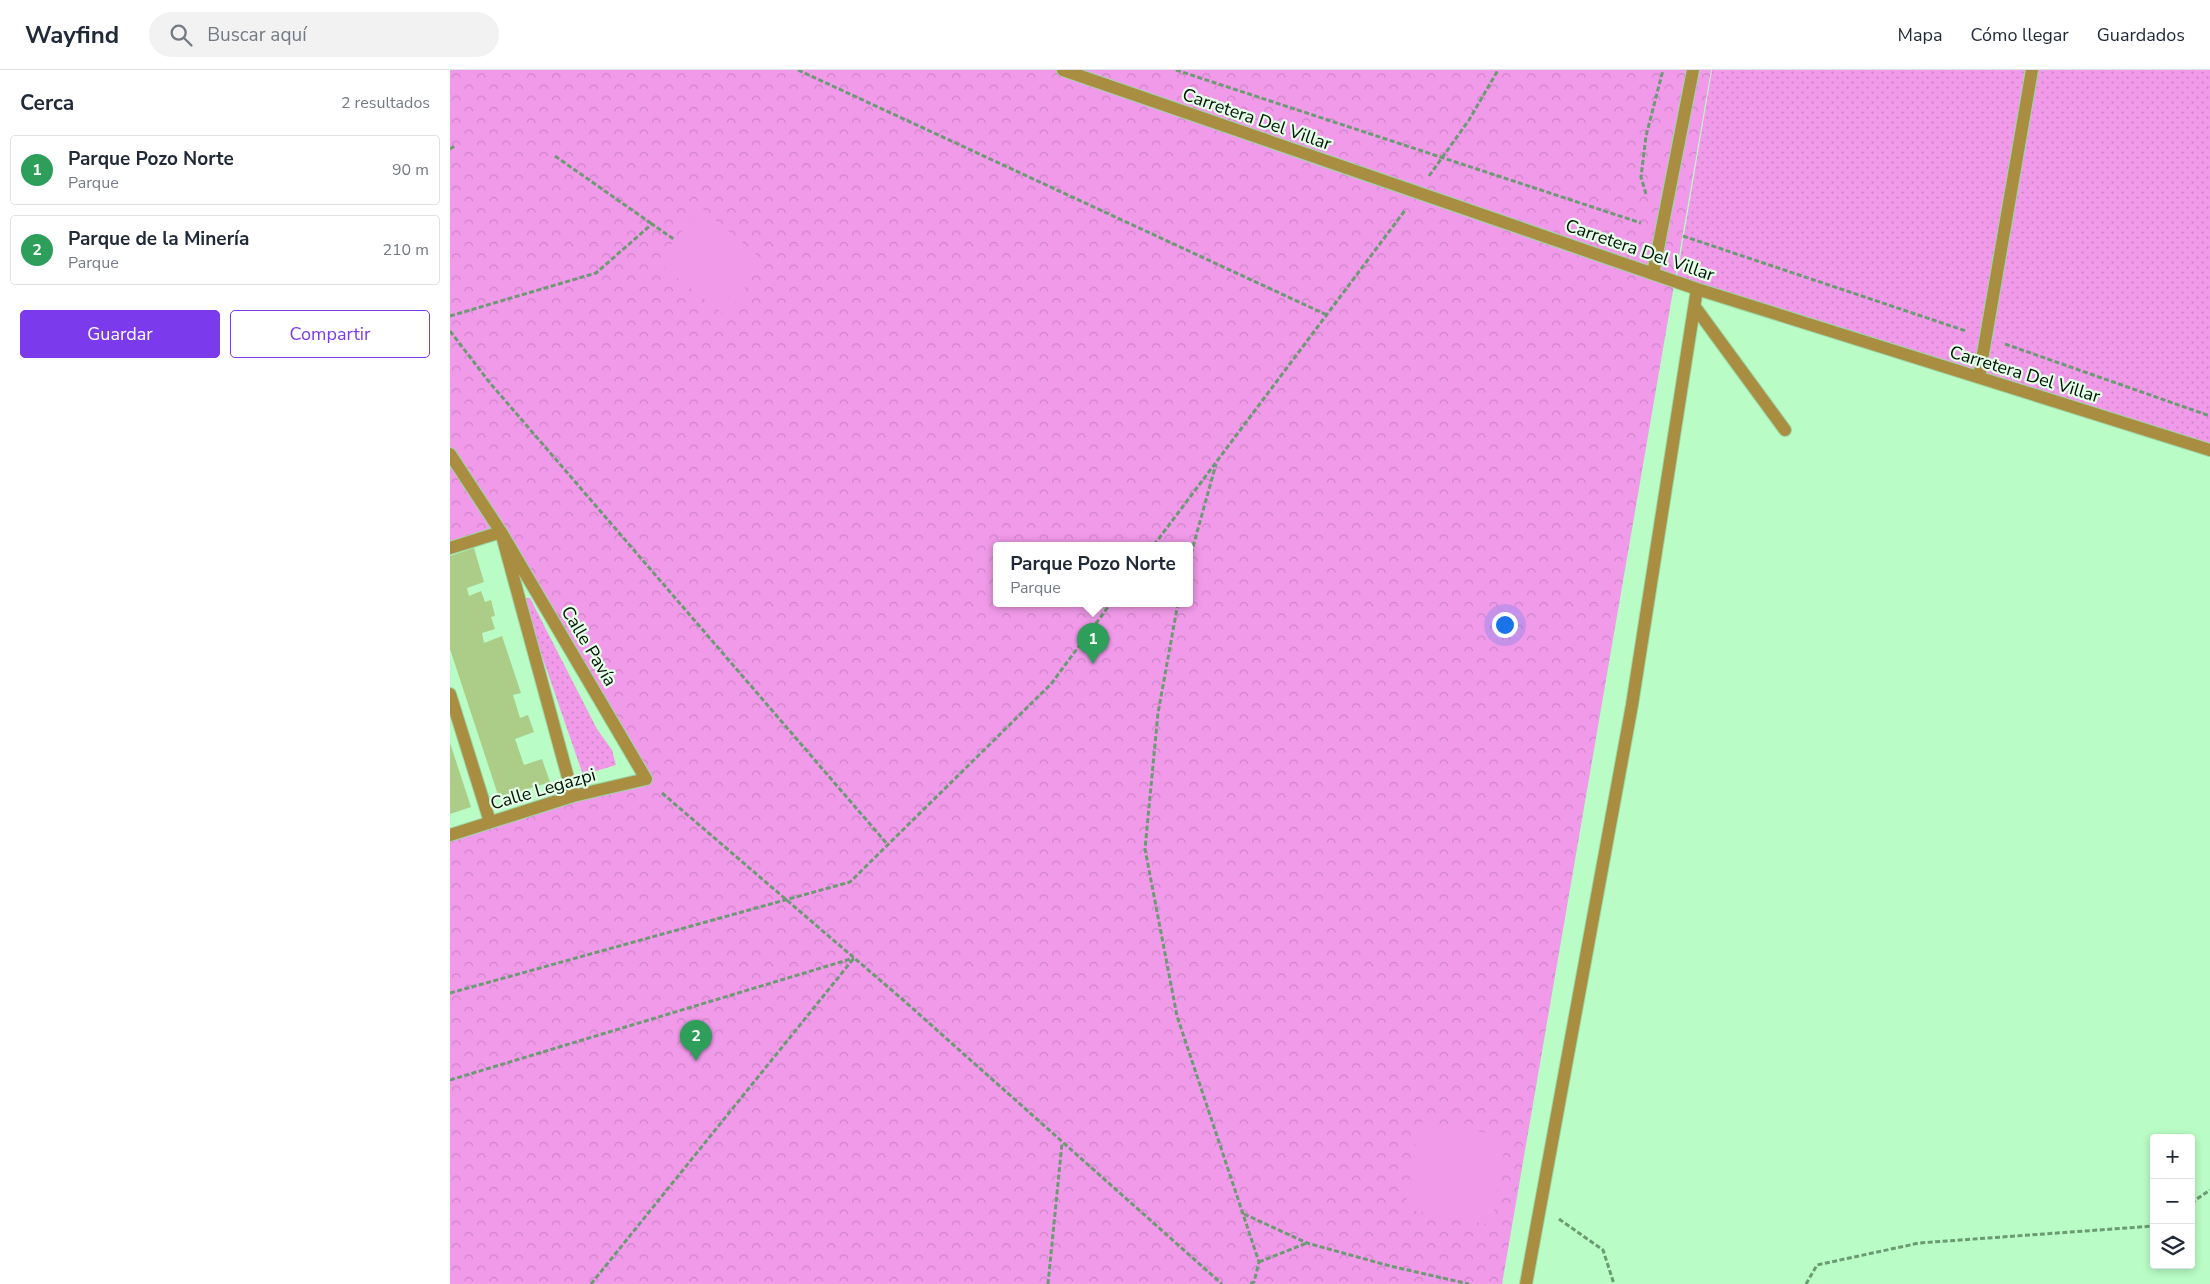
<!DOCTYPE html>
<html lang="es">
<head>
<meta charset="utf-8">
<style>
  :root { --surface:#fff; --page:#f2f2f3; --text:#1f2937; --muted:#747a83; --line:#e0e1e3; --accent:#7c3aed }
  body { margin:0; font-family:"Nunito Sans",sans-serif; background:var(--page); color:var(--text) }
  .controls { position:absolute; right:15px; bottom:15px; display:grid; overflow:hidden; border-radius:5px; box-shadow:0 2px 8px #0003 }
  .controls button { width:45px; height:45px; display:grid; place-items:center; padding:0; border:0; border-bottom:1px solid var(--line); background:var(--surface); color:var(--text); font:25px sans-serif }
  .you { position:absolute; left:1054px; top:554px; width:18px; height:18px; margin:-12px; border:4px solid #fff; border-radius:50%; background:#1a73e8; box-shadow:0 0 0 8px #1a73e833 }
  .badge { display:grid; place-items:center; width:32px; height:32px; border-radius:50%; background:var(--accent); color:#fff; font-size:16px; font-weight:700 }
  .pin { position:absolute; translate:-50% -41px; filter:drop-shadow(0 1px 2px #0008) }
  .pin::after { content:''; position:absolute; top:26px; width:18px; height:15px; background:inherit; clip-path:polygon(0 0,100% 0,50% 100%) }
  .popup { position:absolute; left:543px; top:472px; width:200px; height:65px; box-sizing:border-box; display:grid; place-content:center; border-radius:5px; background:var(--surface); filter:drop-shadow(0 1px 4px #0005); font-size:16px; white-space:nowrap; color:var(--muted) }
  .popup b { font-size:19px; color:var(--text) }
  .popup::after { content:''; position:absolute; left:50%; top:100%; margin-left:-10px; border:10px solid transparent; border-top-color:var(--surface) }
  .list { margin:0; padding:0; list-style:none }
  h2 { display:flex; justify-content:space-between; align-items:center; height:65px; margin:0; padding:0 20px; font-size:21px }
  h2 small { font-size:16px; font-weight:400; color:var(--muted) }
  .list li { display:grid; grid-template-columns:32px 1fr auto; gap:15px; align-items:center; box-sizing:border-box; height:70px; margin:0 10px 10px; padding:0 10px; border:1px solid var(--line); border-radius:5px }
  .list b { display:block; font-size:19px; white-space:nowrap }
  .list p { margin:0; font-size:16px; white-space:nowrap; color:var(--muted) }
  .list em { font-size:16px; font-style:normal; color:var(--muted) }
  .actions { display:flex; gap:10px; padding:15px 20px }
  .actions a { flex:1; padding:11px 0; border:1px solid var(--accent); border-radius:5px; text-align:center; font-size:18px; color:var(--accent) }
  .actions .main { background:var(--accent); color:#fff }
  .icon { flex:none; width:28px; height:28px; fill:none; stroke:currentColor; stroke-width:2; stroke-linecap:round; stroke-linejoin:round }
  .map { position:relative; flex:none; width:1760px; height:1214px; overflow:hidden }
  header { display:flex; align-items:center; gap:30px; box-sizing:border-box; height:70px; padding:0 25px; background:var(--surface); border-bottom:1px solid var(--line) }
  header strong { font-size:24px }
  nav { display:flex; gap:28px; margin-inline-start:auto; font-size:18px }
  .search { width:350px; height:45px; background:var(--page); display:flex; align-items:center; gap:12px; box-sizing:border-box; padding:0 18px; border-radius:28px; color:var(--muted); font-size:19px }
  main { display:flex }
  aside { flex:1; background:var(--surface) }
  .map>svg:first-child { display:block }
</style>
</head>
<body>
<header>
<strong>Wayfind</strong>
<div class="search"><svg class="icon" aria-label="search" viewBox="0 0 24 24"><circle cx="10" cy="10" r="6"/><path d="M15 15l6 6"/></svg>Buscar aquí</div>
<nav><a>Mapa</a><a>Cómo llegar</a><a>Guardados</a></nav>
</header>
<main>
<aside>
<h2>Cerca<small>2 resultados</small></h2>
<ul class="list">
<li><span class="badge" style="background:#2e9e5b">1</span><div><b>Parque Pozo Norte</b><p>Parque</p></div><em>90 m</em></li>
<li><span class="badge" style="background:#2e9e5b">2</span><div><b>Parque de la Minería</b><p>Parque</p></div><em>210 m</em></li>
</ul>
<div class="actions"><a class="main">Guardar</a><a>Compartir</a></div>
</aside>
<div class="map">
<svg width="1760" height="1214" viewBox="0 0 1760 1214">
  <defs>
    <pattern id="grass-dots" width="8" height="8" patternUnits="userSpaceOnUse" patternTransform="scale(1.25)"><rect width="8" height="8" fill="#f29aea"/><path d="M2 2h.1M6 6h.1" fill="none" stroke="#ce84c7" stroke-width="1.8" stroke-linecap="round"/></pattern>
    <pattern id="park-crowns" width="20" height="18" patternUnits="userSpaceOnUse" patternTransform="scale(1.25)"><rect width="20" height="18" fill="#f29aea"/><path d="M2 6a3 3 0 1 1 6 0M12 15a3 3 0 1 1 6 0" fill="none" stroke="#ce84c7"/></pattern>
  </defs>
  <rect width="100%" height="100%" fill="#b9fcc5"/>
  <!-- grass -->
  <path fill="url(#grass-dots)" d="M1262 0H1760V380L1226 212Z
    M72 528H80L147 659 162 680 166 695 133 705Z"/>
  <!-- park -->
  <path fill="url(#park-crowns)" fill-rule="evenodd" d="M0 0H1261L1052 1214H0V768L196 710 51 462 0 478ZM547 475H739V533H547Z"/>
  <!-- pitch -->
  <path fill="#f29aea" d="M251 138 313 190 276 246 207 192Z
    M969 1052 1056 1066 1042 1155 955 1139Z"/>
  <!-- building -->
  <path fill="#abcd88" d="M24 478 34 512 17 518 19 526 31 521 35 532 41 530 45 546 41 547 45 559 32 563 34 573 52 566 71 623 63 625 70 648 78 645 84 662 65 669 74 695 92 689 100 712 49 728 0 579V486Z
    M0 673 21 737 0 744Z"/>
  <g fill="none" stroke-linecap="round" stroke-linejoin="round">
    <!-- minor casing -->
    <g stroke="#9bd7a6" stroke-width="14">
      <path id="minor" d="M613 0 1247 219 1760 380
        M1203 204 1243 0
        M1245 237 1335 360
        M1529 307 1582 0
        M0 384 51 462 196 709 123 726 0 765
        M0 478 51 462 123 726
        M0 624 40 752
        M1076 1214 1182 635 1247 219"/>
    </g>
    <!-- path -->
    <path stroke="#6b9a73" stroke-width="3" stroke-dasharray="5 2.5" stroke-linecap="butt" d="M348 0 877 245
      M726 0 1191 153
      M0 79 6 75
      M105 86 202 154
      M979 106 1019 50 1048 0
      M1196 124 1191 107 1196 66 1213 0
      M1233 166 1516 261
      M0 246 146 203 202 154 225 170
      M0 261 40 313 438 775
      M1555 274 1760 346
      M704 475 956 139
      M739 491 766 394
      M728 533 708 643 695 779 727 946 809 1192 804 1212 799 1214
      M212 723 452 929 772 1214
      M0 923 400 812 601 614 661 533
      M0 1010 404 888
      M1741 1133 1760 1120
      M794 1144 857 1173 940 1196 1019 1214
      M1109 1149 1153 1180 1164 1214
      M809 1192 857 1173
      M141 1214 404 888
      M598 1214 612 1073
      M1356 1214 1367 1195 1469 1173 1704 1156"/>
    <!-- minor -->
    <use href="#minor" stroke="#a98e41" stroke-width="12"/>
  </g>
  <g text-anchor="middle" stroke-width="4.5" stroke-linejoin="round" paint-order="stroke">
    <!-- street labels -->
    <g font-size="18" fill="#001303" stroke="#e4fee8">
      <text transform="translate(807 49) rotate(19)" y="6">Carretera Del Villar</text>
      <text transform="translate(1190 180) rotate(19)" y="6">Carretera Del Villar</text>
      <text transform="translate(1575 304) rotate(17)" y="6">Carretera Del Villar</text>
      <text transform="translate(139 576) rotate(59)" y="6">Calle Pavía</text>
      <text transform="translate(93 719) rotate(-16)" y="6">Calle Legazpi</text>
    </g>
  </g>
</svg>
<div class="controls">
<button>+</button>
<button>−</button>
<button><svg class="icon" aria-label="layers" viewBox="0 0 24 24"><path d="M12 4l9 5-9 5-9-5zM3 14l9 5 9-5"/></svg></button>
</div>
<div class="you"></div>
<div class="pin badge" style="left:643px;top:594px;background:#2e9e5b">1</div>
<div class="popup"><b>Parque Pozo Norte</b>Parque</div>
<div class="pin badge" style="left:246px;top:991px;background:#2e9e5b">2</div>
</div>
</main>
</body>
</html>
